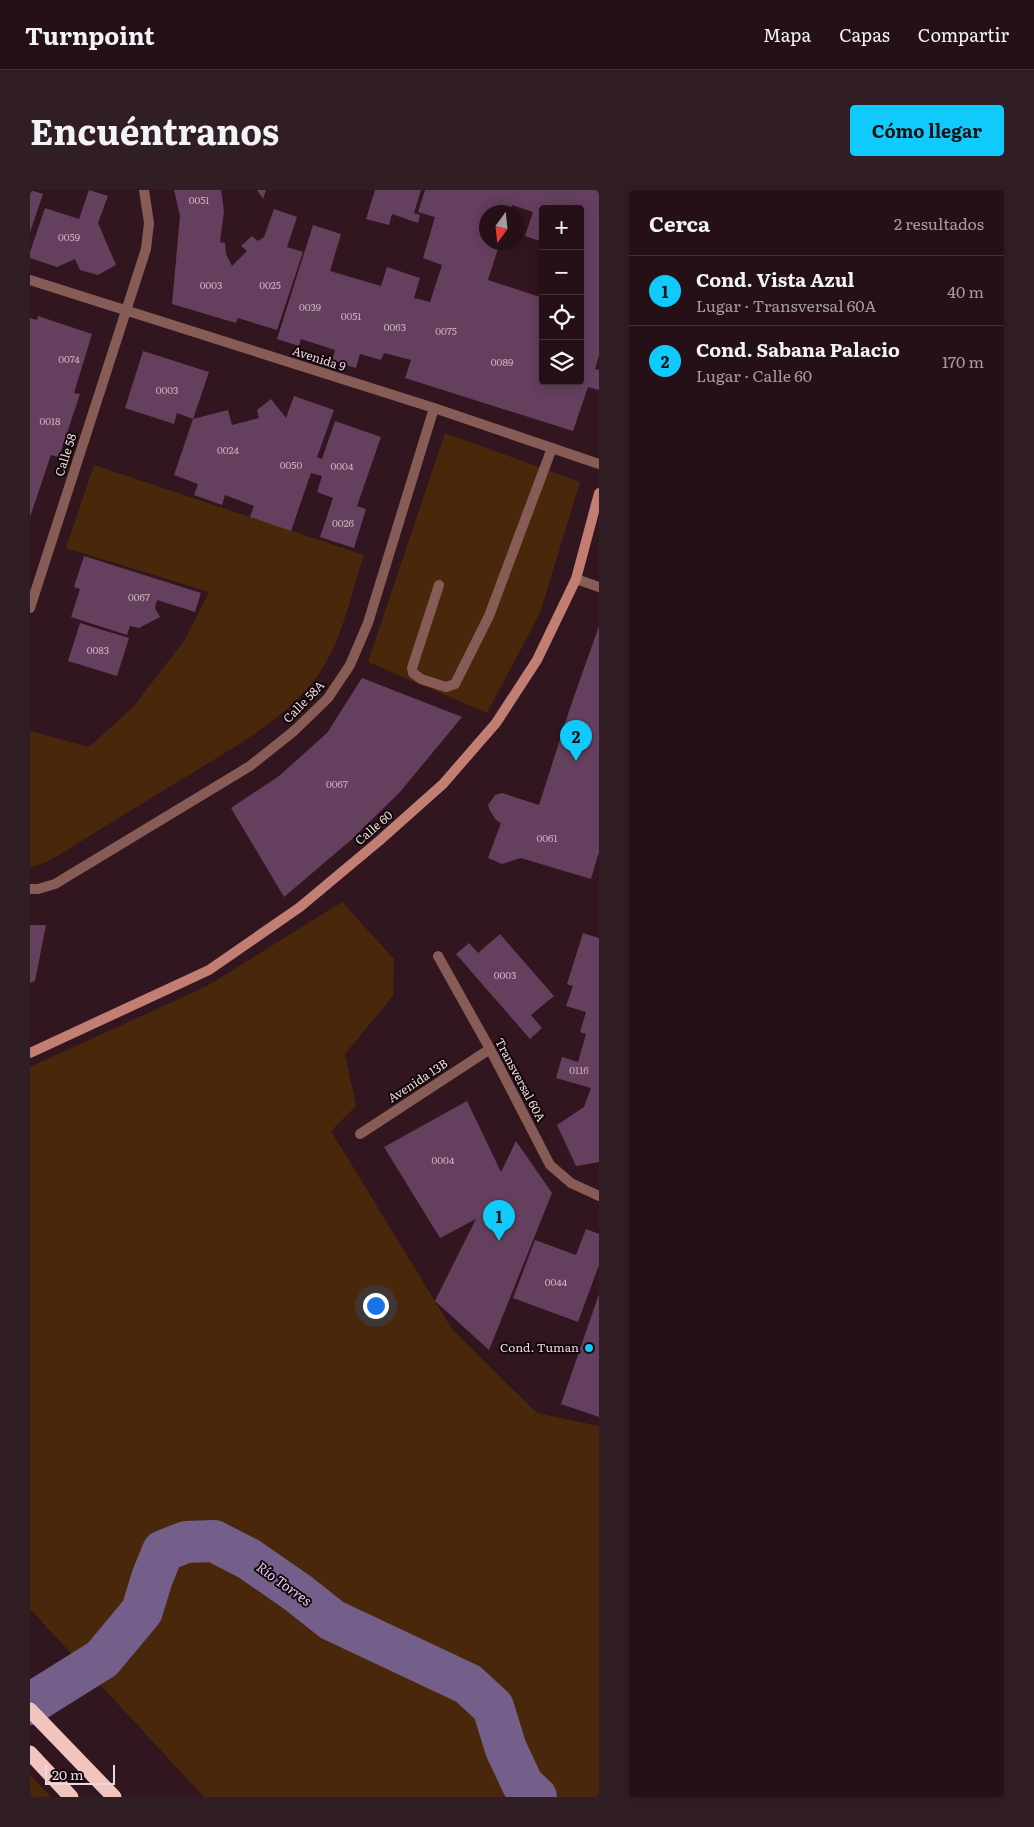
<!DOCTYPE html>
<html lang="es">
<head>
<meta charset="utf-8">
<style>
  :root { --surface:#251017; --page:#311e24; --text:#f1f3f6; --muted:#a39da1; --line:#423036; --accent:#0fcafa }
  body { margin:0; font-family:Literata,serif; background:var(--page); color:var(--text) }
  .controls { position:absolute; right:15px; top:15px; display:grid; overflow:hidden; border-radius:5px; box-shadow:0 2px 12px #0003 }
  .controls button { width:45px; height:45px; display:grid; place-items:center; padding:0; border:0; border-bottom:1px solid var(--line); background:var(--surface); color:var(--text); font:25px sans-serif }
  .compass { position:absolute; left:449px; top:15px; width:45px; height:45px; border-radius:50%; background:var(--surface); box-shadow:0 2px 12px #0003; rotate:195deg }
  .scale { position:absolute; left:15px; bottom:12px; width:70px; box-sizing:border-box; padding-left:5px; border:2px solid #ecd9dd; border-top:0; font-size:14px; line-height:18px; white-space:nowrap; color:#ecd9dd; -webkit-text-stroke:4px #110609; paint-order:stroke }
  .you { position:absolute; left:345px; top:1115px; width:18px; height:18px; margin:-12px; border:4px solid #fff; border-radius:50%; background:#1a73e8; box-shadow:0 0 0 8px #1a73e833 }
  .badge { display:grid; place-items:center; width:32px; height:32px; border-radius:50%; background:var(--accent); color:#111; font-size:16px; font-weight:700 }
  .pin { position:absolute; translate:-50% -41px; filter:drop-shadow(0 1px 2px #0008) }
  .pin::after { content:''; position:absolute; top:26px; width:18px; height:15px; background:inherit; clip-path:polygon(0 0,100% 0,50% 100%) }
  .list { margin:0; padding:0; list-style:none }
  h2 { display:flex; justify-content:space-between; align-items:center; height:65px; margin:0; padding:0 20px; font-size:21px }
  h2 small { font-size:16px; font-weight:400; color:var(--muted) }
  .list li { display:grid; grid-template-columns:32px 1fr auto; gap:15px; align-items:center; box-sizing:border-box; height:70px; padding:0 20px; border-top:1px solid var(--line) }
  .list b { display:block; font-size:19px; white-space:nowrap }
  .list p { margin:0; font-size:16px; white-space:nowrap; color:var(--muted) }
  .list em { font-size:16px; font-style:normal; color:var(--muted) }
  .icon { flex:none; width:28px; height:28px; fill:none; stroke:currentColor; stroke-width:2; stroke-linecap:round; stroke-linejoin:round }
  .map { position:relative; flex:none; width:569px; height:1607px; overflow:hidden; border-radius:5px }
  header { display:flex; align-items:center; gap:30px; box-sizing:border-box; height:70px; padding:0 25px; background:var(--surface); border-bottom:1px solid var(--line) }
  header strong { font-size:24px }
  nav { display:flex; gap:28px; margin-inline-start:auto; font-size:18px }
  .intro { display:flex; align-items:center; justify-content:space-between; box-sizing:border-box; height:120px; padding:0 30px }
  h1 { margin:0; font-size:35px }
  .button { padding:12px 22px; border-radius:5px; background:var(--accent); color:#111; font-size:18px; font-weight:700 }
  main { display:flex; gap:30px; padding:0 30px }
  aside { flex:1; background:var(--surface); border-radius:5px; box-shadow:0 2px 12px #0003 }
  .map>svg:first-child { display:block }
</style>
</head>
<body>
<header>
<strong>Turnpoint</strong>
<nav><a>Mapa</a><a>Capas</a><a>Compartir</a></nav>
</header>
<div class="intro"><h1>Encuéntranos</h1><a class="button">Cómo llegar</a></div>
<main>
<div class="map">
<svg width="569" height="1607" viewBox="0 0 569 1607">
  <rect width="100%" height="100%" fill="#31161f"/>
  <!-- green -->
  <path fill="#49270b" d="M415 243 550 292 510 423 457 523 338 472Z
    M64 275 334 365C321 404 313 448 290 482 262 526 199 560 154 588 110 615 65 642 21 670L0 678V541L59 557 103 517 154 451 179 402 36 358Z
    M312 712 364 769 363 806 315 864 326 916 301 941 422 1139 507 1223 569 1236V1607H174L0 1419V877L177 796Z
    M0 1585 21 1607H0Z"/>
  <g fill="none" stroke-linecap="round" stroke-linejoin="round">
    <!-- river -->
    <path stroke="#735f89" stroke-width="42" d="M0 1514 72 1469 112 1421 122 1388 133 1361 156 1352 184 1351 219 1369 268 1403 302 1430 438 1494 463 1517 476 1559 493 1595 506 1607"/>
  </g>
  <!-- building -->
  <path fill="#653f5e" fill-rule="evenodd" d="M0 0 13 4 0 42Z
    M59 0 78 6 68 33 86 75 68 85 50 80 45 69 27 77 0 68V62L15 18 49 29Z
    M144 0H191L194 21 190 52 195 53 196 64 202 76 217 61 211 56 222 46 228 51 234 47 244 19 267 27 257 57 273 62 247 140 208 128 206 133 142 114 150 26Z
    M227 0H236L233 9Z
    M345 0H391L384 23 390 25 388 33 362 24 359 35 336 29Z
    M395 0H569V165L565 179 569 180V200L558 197 543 241 375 188 381 170 354 163 351 170 330 164 326 178 302 171 305 160 271 149 269 156 247 149 283 35 311 44 300 81 351 96 357 77 390 88 384 108 400 112 412 75 393 68 405 27 388 22ZM482 15 503 22 495 46 513 52V19H550V191H513V108L458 90 470 52H456V22H480Z
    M8 126 62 144 44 203 50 204 29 267 21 265 0 327V128L7 130Z
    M113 161 179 182 163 229 147 223 144 234 95 218Z
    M264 206 304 220 287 267 292 269 305 231 351 247 327 316 336 319 324 358 290 347 303 308 287 302 292 286 281 283 261 341 220 327 224 316 195 305 192 315 164 305 168 294 144 285 163 229 198 220 202 235 229 228 227 220 241 209 256 228Z
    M54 366 171 403 165 422 127 410 125 418 130 427 109 438 100 436 97 445 41 427 50 399 44 397Z
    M50 433 99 448 87 486 38 471Z
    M569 436V662L561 689 491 668 472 674 458 668 471 633 466 630 460 621 458 615 465 605 472 603 509 615 540 518Z
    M332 488 432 527 370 602 321 650 254 707 201 618 249 586 297 543Z
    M0 735H16L5 791 0 793Z
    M553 743 569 748V972L546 976 527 935 554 917 561 898 526 888 532 867 548 872 556 844 550 842 556 822 536 816 543 796 537 794Z
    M470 744 524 806 501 825 512 838 500 849 426 764 439 753 448 763Z
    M437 911 471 982 486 951 522 1003 459 1160 405 1111 446 1029 410 1048 354 957Z
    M556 1039 569 1044V1075L548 1132 483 1108 505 1050 546 1065Z
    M569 1104V1227L531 1214Z"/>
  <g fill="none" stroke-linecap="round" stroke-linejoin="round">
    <!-- lane -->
    <path stroke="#875c56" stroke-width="10" d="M409 395 382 478 383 483 391 489 416 497 425 494 459 426 522 258"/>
    <!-- street -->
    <path stroke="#875c56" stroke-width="10" d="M0 90 404 218 569 274
      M546 389 569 397
      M0 418 116 59 119 33 114 0
      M0 699H8L25 694 220 576 264 541 298 508 320 475 338 433 404 218
      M408 766 460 859 520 975 541 993 569 1006
      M330 944 460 859"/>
    <!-- secondary -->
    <path stroke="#c37e74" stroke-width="10" d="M0 863 179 780 270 717 349 651 413 594 466 533 507 470 546 389 569 303"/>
    <!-- highway -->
    <path stroke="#f1c4bd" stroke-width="15" d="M0 1520 84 1607
      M0 1563 41 1607"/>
  </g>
  <!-- markers -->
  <circle fill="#0fcafa" stroke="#110609" stroke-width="2" cx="559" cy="1158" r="5"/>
  <g text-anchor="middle" stroke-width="4" stroke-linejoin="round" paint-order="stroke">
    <!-- number labels -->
    <g font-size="10" fill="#cab2bd">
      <text x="169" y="14">0051</text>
      <text x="39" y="51">0059</text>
      <text x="181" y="99">0003</text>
      <text x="240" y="99">0025</text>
      <text x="280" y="121">0039</text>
      <text x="321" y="130">0051</text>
      <text x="365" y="141">0063</text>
      <text x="416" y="145">0075</text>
      <text x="39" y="173">0074</text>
      <text x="472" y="176">0089</text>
      <text x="137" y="204">0003</text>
      <text x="20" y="235">0018</text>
      <text x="198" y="264">0024</text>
      <text x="261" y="279">0050</text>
      <text x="312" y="280">0004</text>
      <text x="313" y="337">0026</text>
      <text x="109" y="411">0067</text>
      <text x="68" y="464">0083</text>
      <text x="307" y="598">0067</text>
      <text x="517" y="652">0061</text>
      <text x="475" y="789">0003</text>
      <text x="549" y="884">0116</text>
      <text x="413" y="974">0004</text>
      <text x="526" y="1096">0044</text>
    </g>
    <!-- street labels -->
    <g font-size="12" fill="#ecd9dd" stroke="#110609">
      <text transform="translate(289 169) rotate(18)" y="4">Avenida 9</text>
      <text transform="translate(36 265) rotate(-72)" y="4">Calle 58</text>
      <text transform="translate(274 512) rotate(-46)" y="4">Calle 58A</text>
      <text transform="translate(344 638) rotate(-41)" y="4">Calle 60</text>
      <text transform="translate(490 890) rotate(62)" y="4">Transversal 60A</text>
      <text transform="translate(388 891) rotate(-33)" y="4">Avenida 13B</text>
    </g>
    <!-- poi labels -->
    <g font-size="12" fill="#ecd9dd" stroke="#110609" text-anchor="end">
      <text x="549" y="1162">Cond. Tuman</text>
    </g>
    <!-- water labels -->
    <g font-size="14" font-style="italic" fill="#e0cdf6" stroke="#110609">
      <text transform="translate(254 1394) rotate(36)" y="5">Río Torres</text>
    </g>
  </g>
</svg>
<div class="controls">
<button>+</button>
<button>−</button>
<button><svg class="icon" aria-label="locate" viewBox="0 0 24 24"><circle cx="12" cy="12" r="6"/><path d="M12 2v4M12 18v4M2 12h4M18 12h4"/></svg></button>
<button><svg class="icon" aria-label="layers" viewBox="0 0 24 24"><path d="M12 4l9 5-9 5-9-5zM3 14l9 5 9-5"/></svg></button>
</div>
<svg class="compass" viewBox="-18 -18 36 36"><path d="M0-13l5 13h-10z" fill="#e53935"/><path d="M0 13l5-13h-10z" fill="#a39da1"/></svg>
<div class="scale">20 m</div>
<div class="you"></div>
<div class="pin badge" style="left:469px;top:1051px">1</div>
<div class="pin badge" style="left:546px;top:571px">2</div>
</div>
<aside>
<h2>Cerca<small>2 resultados</small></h2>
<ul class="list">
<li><span class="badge">1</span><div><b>Cond. Vista Azul</b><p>Lugar · Transversal 60A</p></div><em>40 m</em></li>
<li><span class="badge">2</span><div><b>Cond. Sabana Palacio</b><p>Lugar · Calle 60</p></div><em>170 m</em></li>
</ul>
</aside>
</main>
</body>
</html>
